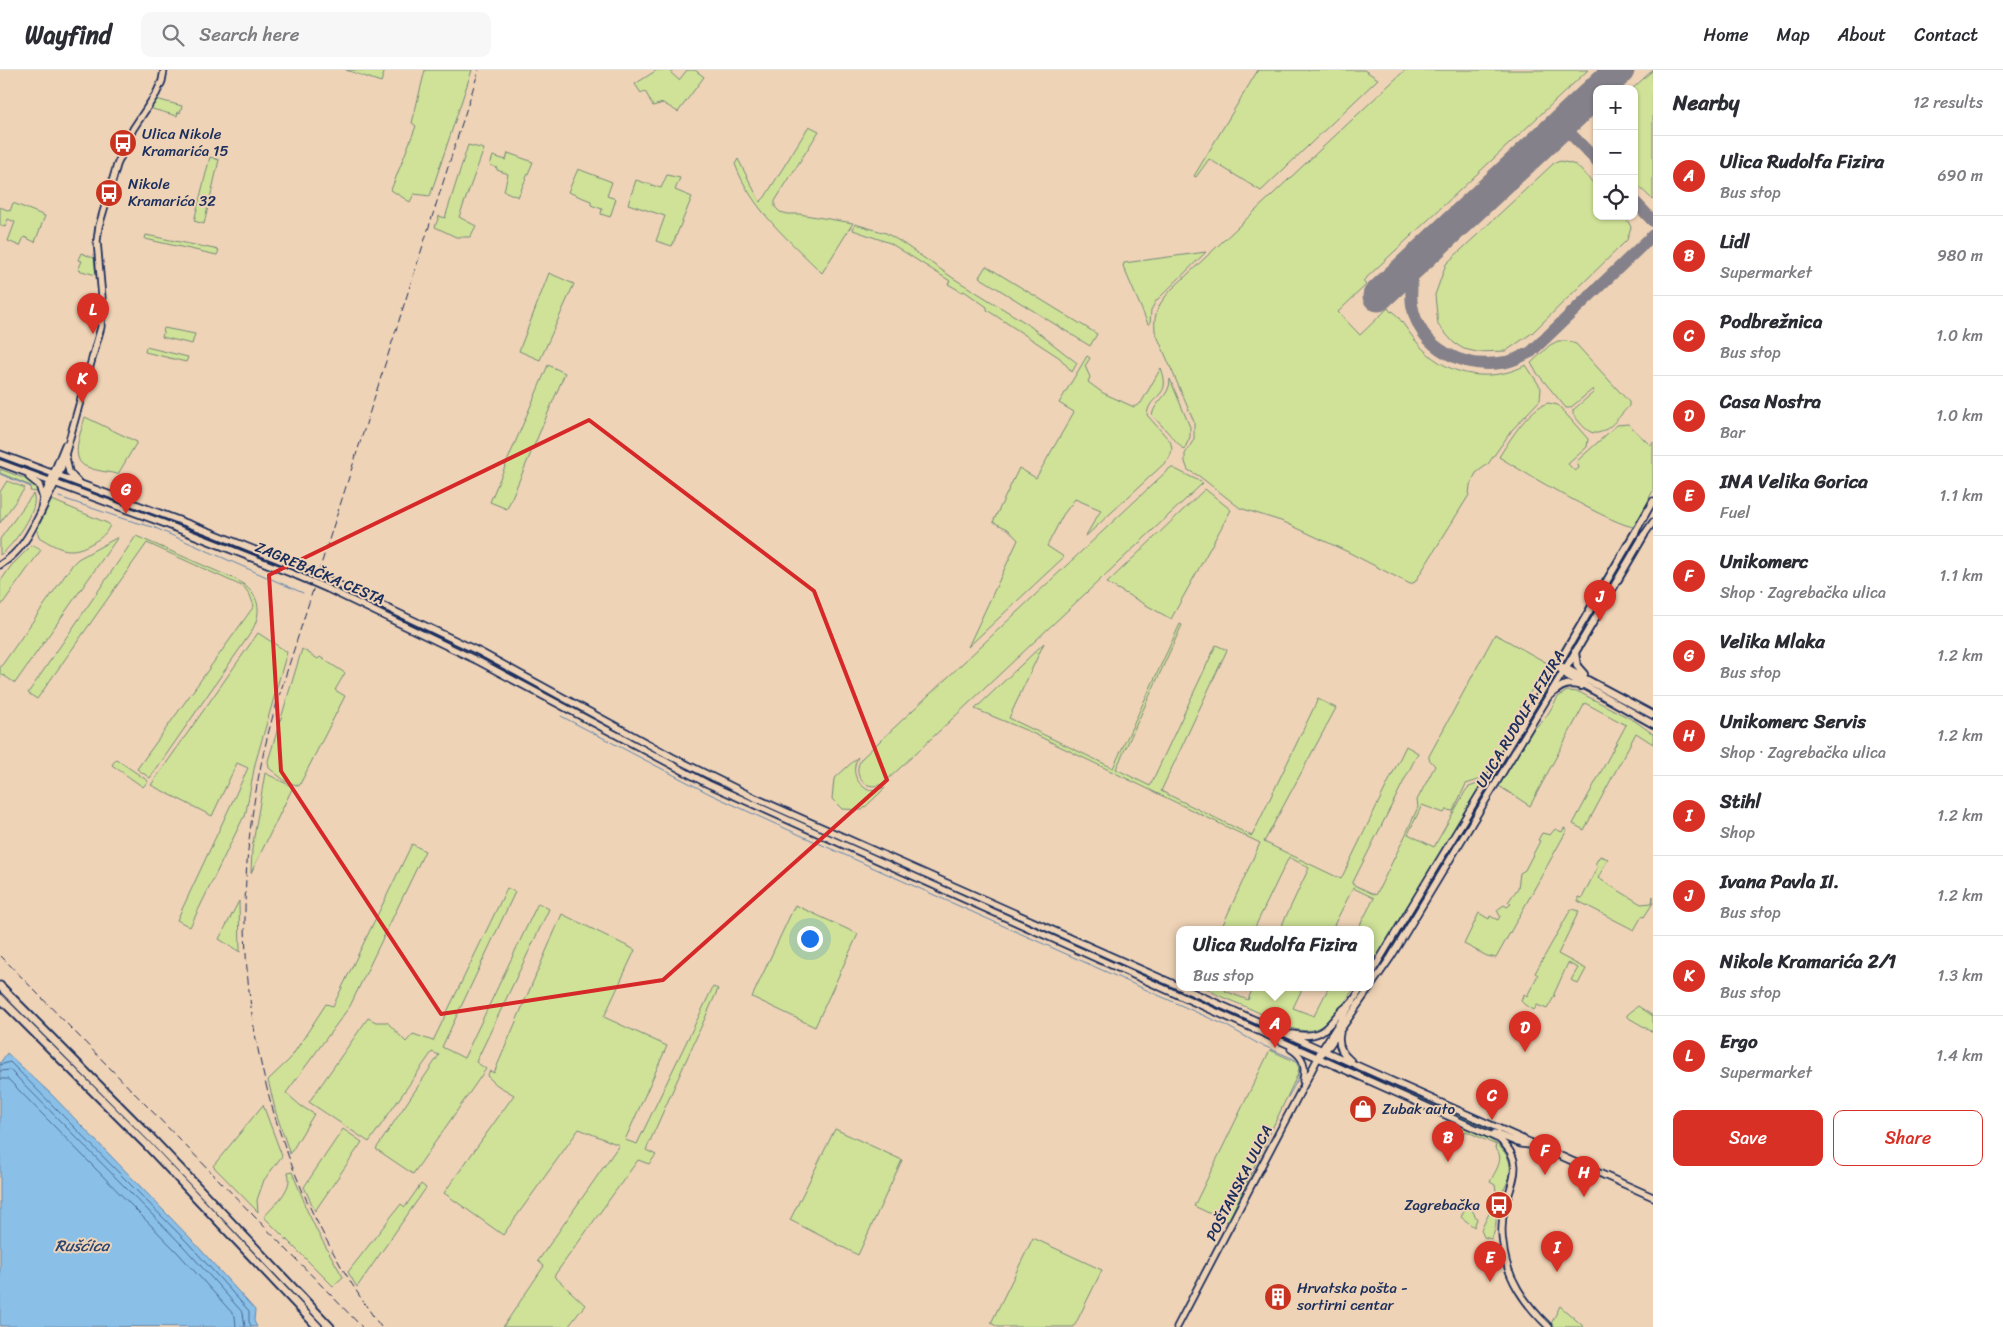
<!DOCTYPE html>
<html lang="en">
<head>
<meta charset="utf-8">
<style>
  :root { --surface:#fff; --page:#f7f7f7; --text:#2b2b33; --muted:#7c7c81; --line:#e1e1e2; --accent:#d93025 }
  body { margin:0; font-family:Sriracha,sans-serif; background:var(--page); color:var(--text) }
  .controls { position:absolute; right:15px; top:15px; display:grid; overflow:hidden; border-radius:10px; box-shadow:0 1px 4px #0004 }
  .controls button { width:45px; height:45px; display:grid; place-items:center; padding:0; border:0; border-bottom:1px solid var(--line); background:var(--surface); color:var(--text); font:25px sans-serif }
  .you { position:absolute; left:809px; top:868px; width:18px; height:18px; margin:-12px; border:4px solid #fff; border-radius:50%; background:#1a73e8; box-shadow:0 0 0 8px #1a73e833 }
  .badge { display:grid; place-items:center; width:32px; height:32px; border-radius:50%; background:var(--accent); color:#fff; font-size:16px; font-weight:700 }
  .pin { position:absolute; translate:-50% -41px; filter:drop-shadow(0 1px 2px #0008) }
  .pin::after { content:''; position:absolute; top:26px; width:18px; height:15px; background:inherit; clip-path:polygon(0 0,100% 0,50% 100%) }
  .popup { position:absolute; left:1176px; top:856px; width:198px; height:65px; box-sizing:border-box; display:grid; place-content:center; border-radius:10px; background:var(--surface); filter:drop-shadow(0 1px 4px #0005); font-size:16px; white-space:nowrap; color:var(--muted) }
  .popup b { font-size:19px; color:var(--text) }
  .popup::after { content:''; position:absolute; left:50%; top:100%; margin-left:-10px; border:10px solid transparent; border-top-color:var(--surface) }
  .list { margin:0; padding:0; list-style:none }
  h2 { display:flex; justify-content:space-between; align-items:center; height:65px; margin:0; padding:0 20px; font-size:21px }
  h2 small { font-size:16px; font-weight:400; color:var(--muted) }
  .list li { display:grid; grid-template-columns:32px 1fr auto; gap:15px; align-items:center; box-sizing:border-box; height:80px; padding:0 20px; border-top:1px solid var(--line) }
  .list b { display:block; font-size:19px; white-space:nowrap }
  .list p { margin:0; font-size:16px; white-space:nowrap; color:var(--muted) }
  .list em { font-size:16px; font-style:normal; color:var(--muted) }
  .actions { display:flex; gap:10px; padding:15px 20px }
  .actions a { flex:1; padding:11px 0; border:1px solid var(--accent); border-radius:10px; text-align:center; font-size:18px; color:var(--accent) }
  .actions .main { background:var(--accent); color:#fff }
  .icon { flex:none; width:28px; height:28px; fill:none; stroke:currentColor; stroke-width:2; stroke-linecap:round; stroke-linejoin:round }
  .map { position:relative; flex:none; width:1653px; height:1257px; overflow:hidden }
  header { display:flex; align-items:center; gap:30px; box-sizing:border-box; height:70px; padding:0 25px; background:var(--surface); border-bottom:1px solid var(--line) }
  header strong { font-size:24px }
  nav { display:flex; gap:28px; margin-inline-start:auto; font-size:18px }
  .search { width:350px; height:45px; background:var(--page); display:flex; align-items:center; gap:12px; box-sizing:border-box; padding:0 18px; border-radius:10px; color:var(--muted); font-size:19px }
  main { display:flex }
  aside { flex:1; background:var(--surface) }
  .map>svg:first-child { display:block }
</style>
</head>
<body>
<header>
<strong>Wayfind</strong>
<div class="search"><svg class="icon" aria-label="search" viewBox="0 0 24 24"><circle cx="10" cy="10" r="6"/><path d="M15 15l6 6"/></svg>Search here</div>
<nav><a>Home</a><a>Map</a><a>About</a><a>Contact</a></nav>
</header>
<main>
<div class="map">
<svg width="1653" height="1257" viewBox="0 0 1653 1257">
  <rect width="100%" height="100%" fill="#efd3b6"/>
  <filter id="ink" filterUnits="userSpaceOnUse"><feTurbulence type="fractalNoise" baseFrequency=".02" numOctaves="2"/><feDisplacementMap in="SourceGraphic" scale="10" xChannelSelector="R" yChannelSelector="G"/><feConvolveMatrix kernelMatrix="1 2 1 2 8 2 1 2 1" color-interpolation-filters="sRGB"/></filter>
  <g filter="url(#ink)">
    <!-- green -->
    <path fill="#cfe297" stroke="#75887a" d="M346 0H385L381 12Z
      M425 0H472L430 126 414 124 410 132 391 120 416 56 412 53Z
      M657 0H673L671 3 679 10 687 0H695L704 7 678 42 663 33 653 36 645 21 641 23 635 14Z
      M1258 0H1364L1378 9 1261 121 1209 89 1196 107 1194 106Z
      M1405 0H1588L1363 211 1366 215 1338 242 1360 265 1388 238 1391 242 1393 241C1404 253 1411 267 1422 278 1449 307 1492 313 1526 295L1541 318 1540 330 1512 360 1488 394 1476 403 1470 415 1469 425 1415 512 1410 514 1348 482 1284 452 1240 438 1199 406 1188 400 1185 392V384L1194 369V352L1155 261C1153 242 1160 232 1172 219Z
      M1653 0V130L1634 112V19H1632Z
      M156 29 182 36 180 43 178 42 177 46 149 38Z
      M809 56 819 61 775 131V137L780 142 788 144H799L853 153 822 203C789 170 752 140 735 94L738 89 760 132 765 127Z
      M468 75 484 79 459 147 476 156 470 167H456L435 157 439 146 445 148Z
      M508 83 533 92 518 127 504 121 508 104 497 100V98L490 95 493 86 506 90Z
      M210 87 219 90 204 154 194 151Z
      M1561 91 1576 95 1597 117V146H1625L1631 157 1627 170 1532 263 1506 281 1477 282 1464 279 1454 273 1438 255 1435 225 1446 194 1554 93Z
      M578 99 612 112 607 126 616 129 610 147 601 144 602 139 591 135V131L568 122Z
      M667 105 680 108 675 120 692 127 672 176 656 171 665 146 628 134 636 110 661 118Z
      M13 133 45 146 35 172 24 167 20 176 8 171 15 152 8 149 5 157 0 155V137L10 141Z
      M855 154 886 163 901 172 953 208 1026 253 1077 293 1072 302 1060 288 987 240V237L964 221 962 222 948 214 950 211 890 173 853 160Z
      M146 165 219 180 217 185 145 169Z
      M1206 182 1156 231 1151 240 1150 254H1148L1123 196 1124 193Z
      M81 183 94 188 96 205 78 200 82 191 78 190Z
      M986 196 1097 264 1090 276 979 207Z
      M549 203 574 214 540 290 519 281Z
      M164 258 195 264 192 274 162 267Z
      M1558 271H1567L1576 274 1629 332V336C1621 344 1607 365 1594 363 1586 362 1578 350 1573 344V340L1594 322 1593 319 1570 338H1566L1537 303 1531 293 1550 275Z
      M146 277 188 287 186 292 145 282Z
      M1087 286 1090 288 1085 296 1090 307 1088 312 1103 323 1134 337 1141 333 1161 298C1173 329 1149 323 1147 345L1170 371C1173 379 1172 383 1168 390L1085 467 1101 440 1075 429 1063 445 1047 476 1064 487 968 577 1018 470 1008 459 993 452 1019 398 1036 408 1074 342 1059 333Z
      M548 295 565 303 507 439 490 432Z
      M1170 309 1190 357V367L1184 380 1152 345C1156 329 1170 327 1170 309Z
      M1548 333 1558 335 1588 369 1587 377 1568 394 1575 401 1579 398 1577 391 1617 355 1628 354 1650 375 1653 372V421L1649 428 1650 432 1636 457C1619 459 1518 399 1499 387 1509 371 1529 338 1548 333Z
      M85 347 137 372 118 404C108 402 96 401 87 397 68 390 82 360 85 347Z
      M1170 398H1173L1203 413 884 713C866 723 850 705 862 688Z
      M0 399 31 411 38 418 37 422 30 421 31 416 0 403Z
      M7 411 25 418 0 453V422Z
      M1205 419 1231 440 1171 549 1107 513Z
      M33 424C41 439 12 477 0 485V469Z
      M52 430 107 453 110 455C106 464 102 467 94 472 71 486 60 480 39 467L37 459Z
      M136 466 237 510C260 524 264 541 250 564L150 708 137 699 254 536 250 525 244 517 147 473 37 629 28 623Z
      M118 467 15 613 3 605 0 608V598L73 494 78 489Z
      M32 475 41 480 0 537V512L11 496Z
      M1180 554 1182 555 1116 699 1150 716 1216 575 1227 580 1161 721 1252 766 1318 629 1336 638 1264 772 1341 809 1406 676 1418 683 1352 814 1376 825 1406 764 1418 737 1417 730 1435 696 1429 689V686L1495 564 1547 593 1542 605 1523 633 1514 654 1518 657 1488 707 1466 714 1453 741 1446 740 1444 743 1422 735 1408 764 1434 777 1466 720 1469 717 1483 712 1382 881 1370 896V859H1358L1374 828 1353 818 1332 859H1280L1309 798 1289 787 1254 859H1221L1260 773 1028 661 975 639 1044 573 1009 648 1113 698Z
      M258 563 287 582 255 694 245 747 243 748 190 857 177 850 248 698 237 693 212 746 151 715Z
      M302 579 318 589 320 587 345 603 335 620 345 626 299 716 285 711 269 698 268 691Z
      M1567 621 1579 622 1635 651 1653 664V674L1636 663 1584 760 1573 754 1626 655 1585 633 1530 736 1499 716 1532 661 1546 647 1558 627Z
      M858 687C851 701 855 712 868 720L885 718 862 740 842 739 832 729 834 709Z
      M116 689 148 711 143 717 112 695Z
      M265 703 293 717 251 803 252 779Z
      M1564 758 1567 760 1496 888 1487 886 1464 874 1479 843 1489 849 1490 846 1498 850 1500 846 1497 840 1504 835 1507 837 1511 834 1508 832 1518 818 1520 803 1525 800 1540 771 1538 770 1542 763 1550 765 1555 759 1562 762Z
      M412 774 425 781 350 936 286 1023 301 1036 314 1044 290 1084 276 1043 268 1010 290 989 326 934 333 936Z
      M1600 786 1608 789 1598 808 1641 834 1652 833 1653 826V833L1644 847 1642 846 1634 860 1578 831V827L1582 828 1598 796 1595 794Z
      M507 818 515 822 442 977 464 988 538 833 549 839 476 992 486 999 413 1104 376 1079 439 985 432 982 369 1072 309 1032 368 948 376 952H387L406 972 413 964 433 971Z
      M239 831 240 882 219 869Z
      M795 835 858 864 815 957 752 927Z
      M1571 839 1579 841 1558 884 1586 899 1578 914 1571 910 1578 898 1568 893 1554 924 1555 925 1547 939 1537 935 1534 940 1525 935 1521 931 1524 924 1527 926 1538 905 1535 903Z
      M562 844 635 880 604 947 667 976 625 1070 637 1074 713 917 718 919 646 1080 656 1085 649 1094 638 1090 554 1206 585 1235 568 1257H503L544 1196 538 1191 619 1075 579 1059 503 1165 444 1123 514 1025 497 1015 487 1006 490 1001 494 1003Z
      M1205 917H1227L1225 921 1248 930 1253 917H1303L1293 938 1314 946 1329 917H1355C1337 942 1323 971 1288 957 1276 952 1265 945 1253 940 1237 932 1219 928 1205 917Z
      M1638 936 1653 946V962L1627 947V945Z
      M1270 980 1296 992 1299 998 1297 1006 1228 1152 1194 1136Z
      M1332 990 1520 1071 1519 1072 1331 993Z
      M263 1035 282 1086 264 1110 257 1130 258 1142 213 1096Z
      M1447 1050C1469 1061 1514 1071 1510 1103 1509 1114 1501 1121 1499 1131 1495 1143 1498 1159 1491 1169L1484 1167 1481 1160 1499 1123 1496 1121 1495 1115 1490 1112C1495 1101 1506 1088 1495 1078L1496 1075 1466 1061 1464 1064 1444 1055Z
      M343 1059 362 1072 315 1141 304 1117Z
      M835 1059 902 1090 858 1185 790 1150Z
      M292 1102 304 1131V1134L318 1163 343 1207 333 1216 264 1147C273 1136 294 1119 288 1103Z
      M421 1114 426 1118 357 1217 348 1202 401 1134 405 1137Z
      M1468 1133 1477 1149 1474 1157 1461 1147Z
      M1033 1168 1102 1200 1074 1257H998L991 1253Z
      M1560 1236 1584 1257H1554L1551 1254Z"/>
    <!-- water -->
    <path fill="#8ac0e7" stroke="#5e86b0" d="M7 983 51 1024 192 1170 255 1240 254 1251 257 1257 0 1256V993Z"/>
    <g fill="none" stroke-linecap="round" stroke-linejoin="round">
      <!-- shore -->
      <path stroke="#476995" stroke-width="1" d="M0 995 10 992 188 1173 249 1241V1252L252 1257
        M0 1001 10 1000 184 1177 243 1243 245 1257
        M0 1009H8L178 1183 235 1246 236 1257"/>
      <!-- stream -->
      <path stroke="#5e86b0" stroke-width="1" d="M0 404 31 417
        M59 427 124 449 153 457 303 523
        M561 646 710 724 771 752 1225 955 1257 973 1294 989C1307 998 1294 1016 1288 1027"/>
      <!-- taxiway -->
      <path stroke="#85818a" stroke-width="12" d="M1561 54 1597 91
        M1634 131 1653 151
        M1414 193C1412 207 1410 222 1412 235 1420 280 1465 300 1506 292 1515 291 1523 285 1531 282L1653 165"/>
      <!-- runway -->
      <path stroke="#85818a" stroke-width="31" d="M1599 19 1619 0
        M1378 226 1597 21"/>
      <!-- secondary casing -->
      <g stroke="#1b2f5e" stroke-width="9">
        <path id="secondary" d="M0 384 208 461 302 499
          M66 387 69 402 78 412
          M0 393 163 453 298 506
          M29 407 39 415 43 428
          M41 439 43 429 65 375
          M1636 461 1653 431
          M1644 465 1653 452
          M0 495C21 482 30 464 41 442 47 428 56 415 61 399L101 257 102 227 97 171 99 156 117 95 133 59 156 24 162 11 164 0
          M331 511 480 582 672 687 751 726 1653 1127
          M328 519 480 592 708 714 1499 1069C1525 1091 1513 1109 1505 1136 1502 1148 1501 1162 1503 1174 1506 1208 1525 1234 1549 1257
          M1370 905 1557 596
          M1340 963C1337 975 1342 984 1351 991
          M1292 964C1331 972 1327 947 1353 932
          M1291 979C1304 987 1306 996 1303 1011
          M1319 984 1362 917
          M1494 1063 1521 1074 1530 1075
          M1177 1257 1318 988 1330 975 1391 887 1565 599"/>
      </g>
      <!-- primary casing -->
      <g stroke="#1b2f5e" stroke-width="10">
        <path id="primary" d="M1575 582 1577 596 1584 604
          M1557 596 1636 461
          M1557 596 1568 606 1653 654
          M1563 597 1653 645
          M1566 598 1644 465
          M1549 626C1559 617 1567 611 1581 616"/>
      </g>
      <!-- highway casing -->
      <g stroke="#1b2f5e" stroke-width="11">
        <path id="highway" d="M0 916 152 1069 330 1257
          M0 928 146 1074 318 1257"/>
      </g>
      <!-- secondary -->
      <use href="#secondary" stroke="#efd3b6" stroke-width="5.5"/>
      <!-- primary -->
      <use href="#primary" stroke="#efd3b6" stroke-width="6"/>
      <!-- highway -->
      <use href="#highway" stroke="#efd3b6" stroke-width="7"/>
      <!-- rail -->
      <path stroke="#1b2f5e" stroke-width="1" stroke-dasharray="8 4" stroke-linecap="butt" d="M0 885 362 1257
        M381 1257C248 1074 213 858 274 642L479 0"/>
      <!-- secondary-bridge casing -->
      <g stroke="#1b2f5e" stroke-width="9" stroke-linecap="butt">
        <path id="secondary-bridge" d="M302 499 331 511
          M298 506 328 519"/>
      </g>
      <!-- secondary-bridge -->
      <use href="#secondary-bridge" stroke="#efd3b6" stroke-width="5.5"/>
    </g>
  </g>
  <!-- marked area -->
  <path fill="none" stroke="#d62828" stroke-width="4" stroke-linejoin="round" d="M589 350 814 521 887 710 663 910 441 944 281 701 269 505Z"/>
  <!-- icons -->
  <defs>
    <g id="bus-disc" transform="scale(1.4375)"><circle r="9.5" fill="#c8321e" stroke="#efd3b6"/><path d="M-5-6H5V4H4V6H2V4H-2V6H-4V4H-5ZM-3.5-4V0h7V-4ZM-3.5 1.2v1.5H-2V1.2ZM2 1.2v1.5H3.5V1.2Z" fill="#fff"/></g>
    <g id="shop-disc" transform="scale(1.4375)"><circle r="9.5" fill="#c8321e" stroke="#efd3b6"/><path d="M-5-2.5h2.3a2.7 3.5 0 0 1 5.4 0H5L5.5 6h-11ZM-1.5-2.5h3a1.5 2.3 0 0 0-3 0Z" fill="#fff"/></g>
    <g id="building-disc" transform="scale(1.4375)"><circle r="9.5" fill="#c8321e" stroke="#efd3b6"/><path d="M-4-6H4V6H1V3H-1V6H-4ZM-2.5-4.3h1.7v1.8h-1.7ZM.8-4.3h1.7v1.8H.8ZM-2.5-1h1.7V.8h-1.7ZM.8-1h1.7V.8H.8Z" fill="#fff"/></g>
  </defs>
  <g fill-rule="evenodd">
    <use href="#bus-disc" x="123" y="73"/>
    <use href="#bus-disc" x="109" y="123"/>
    <use href="#shop-disc" x="1363" y="1039"/>
    <use href="#bus-disc" x="1499" y="1135"/>
    <use href="#building-disc" x="1278" y="1227"/>
  </g>
  <g text-anchor="middle" stroke-width="4" stroke-linejoin="round" paint-order="stroke">
    <!-- poi labels -->
    <g font-size="15" fill="#1b2f5e" stroke="#efd3b6" text-anchor="start">
      <text x="142" y="69">Ulica Nikole<tspan x="142" dy="17">Kramarića 15</tspan></text>
      <text x="128" y="119">Nikole<tspan x="128" dy="17">Kramarića 32</tspan></text>
      <text x="1382" y="1044">Zubak auto</text>
      <text x="1480" y="1140" text-anchor="end">Zagrebačka</text>
      <text x="1297" y="1223">Hrvatska pošta -<tspan x="1297" dy="17">sortirni centar</tspan></text>
    </g>
    <!-- street labels -->
    <g font-size="15" fill="#1b2f5e" stroke="#efd3b6">
      <text transform="translate(320 503) rotate(23)" y="5">ZAGREBAČKA CESTA</text>
      <text transform="translate(1520 649) rotate(-59)" y="5">ULICA RUDOLFA FIZIRA</text>
      <text transform="translate(1239 1113) rotate(-63)" y="5">POŠTANSKA ULICA</text>
    </g>
    <!-- water labels -->
    <g font-size="16" font-style="italic" fill="#2c4573" stroke="#efd3b6">
      <text x="82" y="1181">Rušćica</text>
    </g>
  </g>
</svg>
<div class="controls">
<button>+</button>
<button>−</button>
<button><svg class="icon" aria-label="locate" viewBox="0 0 24 24"><circle cx="12" cy="12" r="6"/><path d="M12 2v4M12 18v4M2 12h4M18 12h4"/></svg></button>
</div>
<div class="you"></div>
<div class="pin badge" style="left:1275px;top:978px">A</div>
<div class="popup"><b>Ulica Rudolfa Fizira</b>Bus stop</div>
<div class="pin badge" style="left:1448px;top:1092px">B</div>
<div class="pin badge" style="left:1492px;top:1050px">C</div>
<div class="pin badge" style="left:1525px;top:982px">D</div>
<div class="pin badge" style="left:1490px;top:1212px">E</div>
<div class="pin badge" style="left:1545px;top:1105px">F</div>
<div class="pin badge" style="left:126px;top:444px">G</div>
<div class="pin badge" style="left:1584px;top:1127px">H</div>
<div class="pin badge" style="left:1557px;top:1202px">I</div>
<div class="pin badge" style="left:1600px;top:551px">J</div>
<div class="pin badge" style="left:82px;top:333px">K</div>
<div class="pin badge" style="left:93px;top:264px">L</div>
</div>
<aside>
<h2>Nearby<small>12 results</small></h2>
<ul class="list">
<li><span class="badge">A</span><div><b>Ulica Rudolfa Fizira</b><p>Bus stop</p></div><em>690 m</em></li>
<li><span class="badge">B</span><div><b>Lidl</b><p>Supermarket</p></div><em>980 m</em></li>
<li><span class="badge">C</span><div><b>Podbrežnica</b><p>Bus stop</p></div><em>1.0 km</em></li>
<li><span class="badge">D</span><div><b>Casa Nostra</b><p>Bar</p></div><em>1.0 km</em></li>
<li><span class="badge">E</span><div><b>INA Velika Gorica</b><p>Fuel</p></div><em>1.1 km</em></li>
<li><span class="badge">F</span><div><b>Unikomerc</b><p>Shop · Zagrebačka ulica</p></div><em>1.1 km</em></li>
<li><span class="badge">G</span><div><b>Velika Mlaka</b><p>Bus stop</p></div><em>1.2 km</em></li>
<li><span class="badge">H</span><div><b>Unikomerc Servis</b><p>Shop · Zagrebačka ulica</p></div><em>1.2 km</em></li>
<li><span class="badge">I</span><div><b>Stihl</b><p>Shop</p></div><em>1.2 km</em></li>
<li><span class="badge">J</span><div><b>Ivana Pavla II.</b><p>Bus stop</p></div><em>1.2 km</em></li>
<li><span class="badge">K</span><div><b>Nikole Kramarića 2/1</b><p>Bus stop</p></div><em>1.3 km</em></li>
<li><span class="badge">L</span><div><b>Ergo</b><p>Supermarket</p></div><em>1.4 km</em></li>
</ul>
<div class="actions"><a class="main">Save</a><a>Share</a></div>
</aside>
</main>
</body>
</html>
